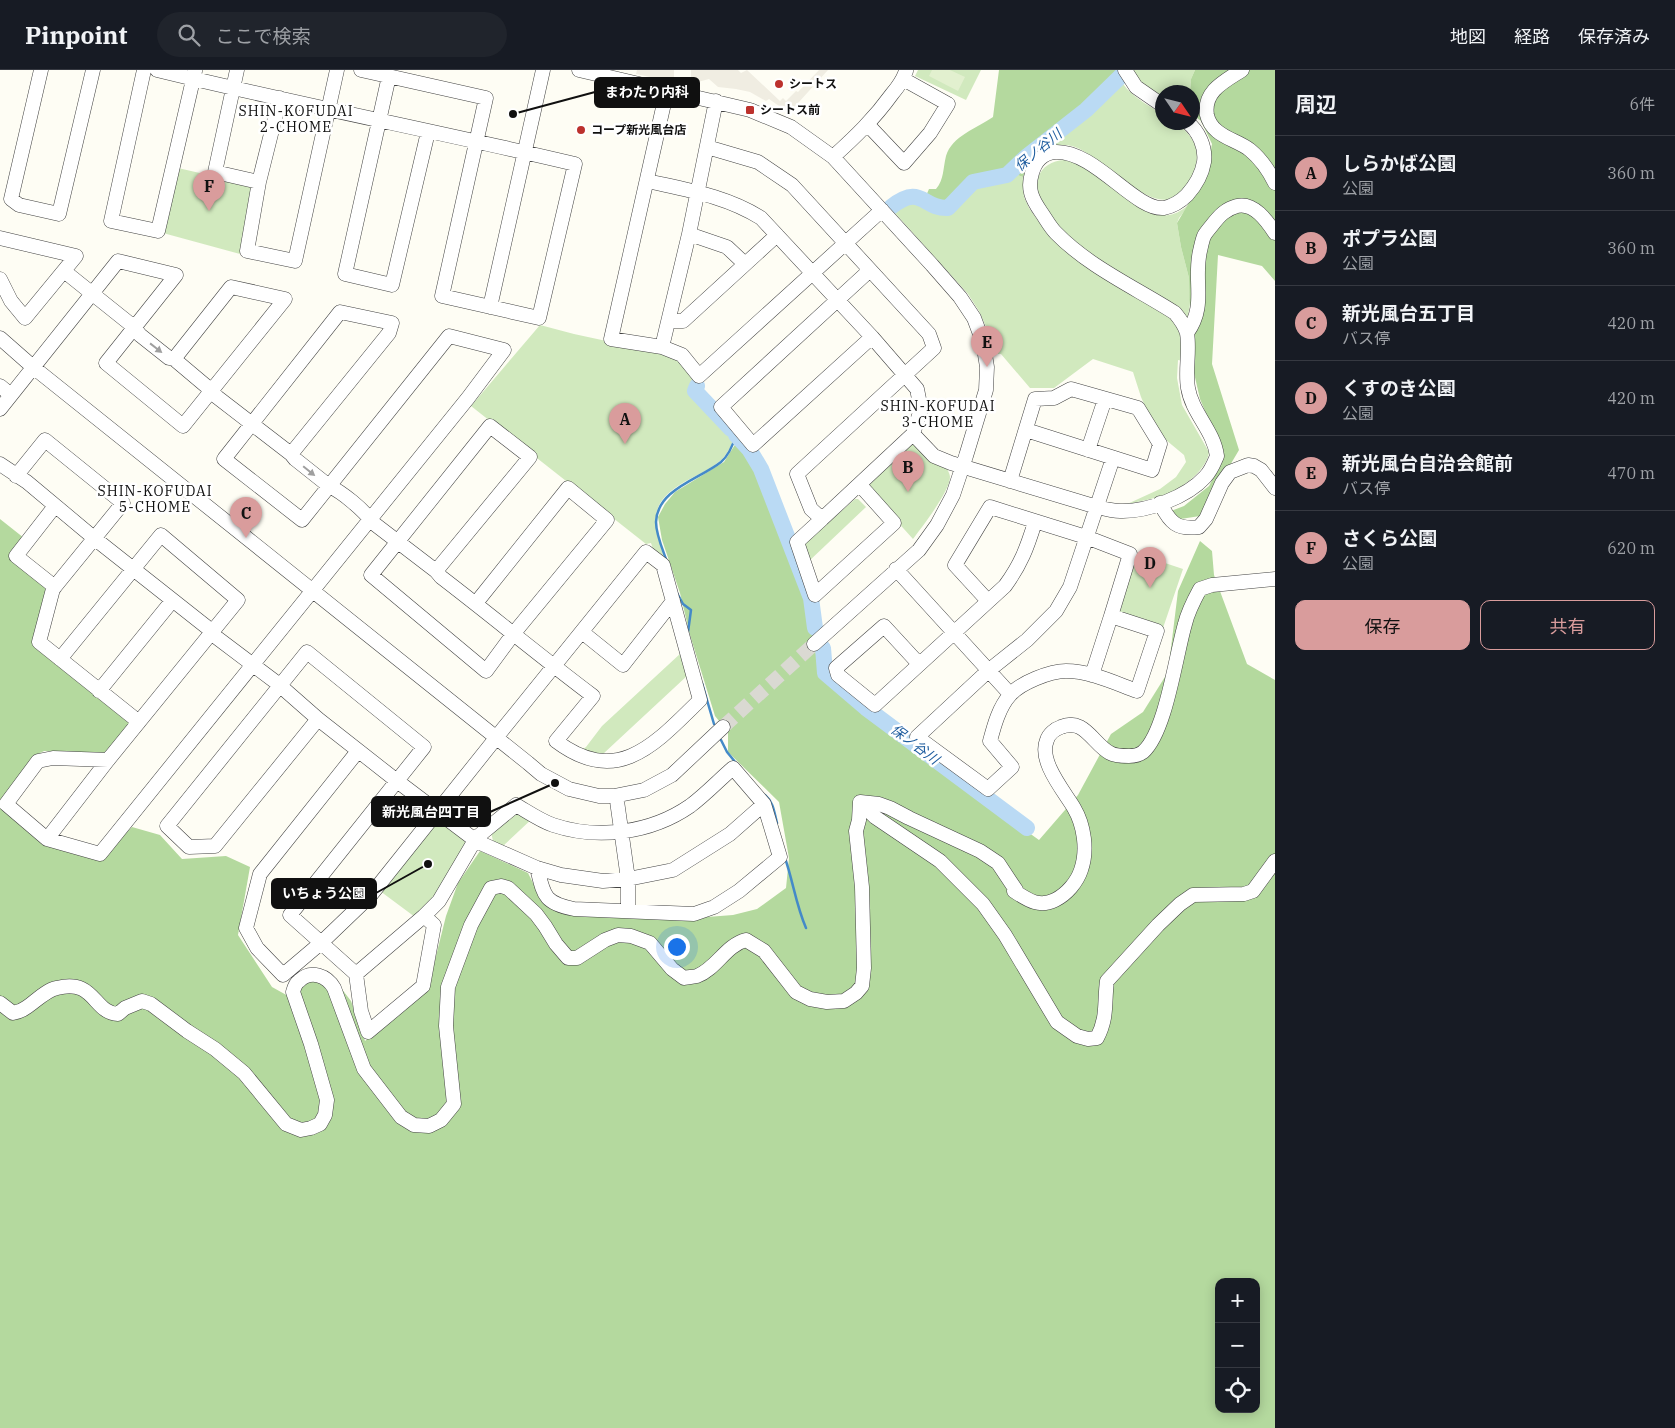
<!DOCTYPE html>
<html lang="ja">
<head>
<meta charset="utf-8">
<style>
  :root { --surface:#171b24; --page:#20242c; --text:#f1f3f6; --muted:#9ea1a6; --line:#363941; --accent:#d99c9c }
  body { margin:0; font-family:"IBM Plex Serif","Noto Sans JP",serif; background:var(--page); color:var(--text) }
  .controls { position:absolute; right:15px; bottom:15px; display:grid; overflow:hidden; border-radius:10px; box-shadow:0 2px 12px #0003 }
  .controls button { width:45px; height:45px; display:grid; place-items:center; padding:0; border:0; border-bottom:1px solid var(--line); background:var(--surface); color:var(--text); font:25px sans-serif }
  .compass { position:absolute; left:1155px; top:15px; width:45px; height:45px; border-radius:50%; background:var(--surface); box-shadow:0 2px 12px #0003; rotate:125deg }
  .you { position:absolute; left:676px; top:876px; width:18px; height:18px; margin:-12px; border:4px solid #fff; border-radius:50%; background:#1a73e8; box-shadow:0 0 0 8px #1a73e833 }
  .badge { display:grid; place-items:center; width:32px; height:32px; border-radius:50%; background:var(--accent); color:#111; font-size:16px; font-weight:700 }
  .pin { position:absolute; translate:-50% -41px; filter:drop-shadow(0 1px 2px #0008) }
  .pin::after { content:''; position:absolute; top:26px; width:18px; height:15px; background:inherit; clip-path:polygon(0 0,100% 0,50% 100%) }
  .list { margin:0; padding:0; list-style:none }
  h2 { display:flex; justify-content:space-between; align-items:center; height:65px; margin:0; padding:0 20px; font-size:21px }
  h2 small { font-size:16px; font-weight:400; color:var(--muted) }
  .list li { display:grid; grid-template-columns:32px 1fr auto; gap:15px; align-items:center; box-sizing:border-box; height:75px; padding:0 20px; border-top:1px solid var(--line) }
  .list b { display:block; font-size:19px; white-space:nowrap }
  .list p { margin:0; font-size:16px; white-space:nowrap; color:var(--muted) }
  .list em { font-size:16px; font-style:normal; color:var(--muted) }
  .actions { display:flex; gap:10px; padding:15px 20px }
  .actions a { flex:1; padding:11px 0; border:1px solid var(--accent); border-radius:10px; text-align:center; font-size:18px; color:var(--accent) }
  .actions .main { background:var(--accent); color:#111 }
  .icon { flex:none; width:28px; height:28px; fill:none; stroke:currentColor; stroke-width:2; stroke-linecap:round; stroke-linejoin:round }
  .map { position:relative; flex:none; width:1275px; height:1358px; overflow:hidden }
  header { display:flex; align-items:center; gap:30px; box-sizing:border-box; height:70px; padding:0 25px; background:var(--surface); border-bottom:1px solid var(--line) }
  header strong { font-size:24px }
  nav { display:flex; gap:28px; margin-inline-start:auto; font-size:18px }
  .search { width:350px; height:45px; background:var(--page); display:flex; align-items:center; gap:12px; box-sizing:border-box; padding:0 18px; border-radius:28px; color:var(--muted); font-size:19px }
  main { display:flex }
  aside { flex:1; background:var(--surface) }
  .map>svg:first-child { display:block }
</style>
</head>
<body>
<header>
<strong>Pinpoint</strong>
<div class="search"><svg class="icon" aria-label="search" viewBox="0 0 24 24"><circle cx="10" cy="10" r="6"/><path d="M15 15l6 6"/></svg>ここで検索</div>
<nav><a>地図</a><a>経路</a><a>保存済み</a></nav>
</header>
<main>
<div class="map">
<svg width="1275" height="1358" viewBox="0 0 1275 1358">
  <rect width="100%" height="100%" fill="#fefdf4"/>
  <!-- green -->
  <path fill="#d1e9be" d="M918 0H981L966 30 915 6Z
    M1131 0H1195L1191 9 1190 22H1162V30L1139 12Z
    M1118 6C1128 25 1145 33 1162 44V52C1166 53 1171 52 1174 53 1181 55 1190 65 1193 71 1198 79 1198 92 1194 101 1190 110 1186 120 1177 126 1149 145 1101 86 1075 77 1067 74 1060 75 1052 76L1099 34 1107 16Z
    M1064 90C1101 96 1133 149 1169 145 1177 144 1183 139 1190 134L1179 148 1177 153 1181 177 1189 208 1190 230 1188 248H1184C1160 231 1136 215 1111 198 1099 190 1085 182 1074 172 1060 160 1031 128 1038 108 1042 96 1052 91 1064 90Z
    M178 98 252 115 255 119 240 184 163 163Z
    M1003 100 1023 107 1024 127 1029 138 1044 159 1167 245C1183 261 1182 270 1182 291L1178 290 1177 308 1182 335 1209 382C1207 399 1184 417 1168 424 1155 429 1139 431 1125 435L1160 419 1176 407 1186 392 1184 385 1166 370 1153 354 1141 327 1133 302 1093 289 1054 318H1030L1001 284H998L979 241 968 224 894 142C904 133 914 126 927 134 933 138 932 140 941 141L985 105 995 104Z
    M540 255 574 264 648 280 674 287 698 311 693 321 735 367C731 374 728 384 721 390 710 400 694 406 681 414 645 436 655 457 665 491L654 482 651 473 646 474 471 336Z
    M909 374H916C926 385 933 394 947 399 948 400 950 405 950 407 950 421 922 457 913 469L867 418 868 412Z
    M855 429H858L866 437 807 493 803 475Z
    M1135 483 1183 499 1163 558 1120 544 1117 538Z
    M681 583 688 605 603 684 580 681 586 677 602 656Z
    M518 738 534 747 503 776 493 771 491 762Z
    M436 751H443L471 768 436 827 415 847 380 821Z"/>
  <!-- forest -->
  <path fill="#b4d99e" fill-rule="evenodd" d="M999 0H1117L1118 6 1107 16 1099 34 1052 76 1034 86 1027 96 1023 107 1003 100 995 104 985 105 946 136 937 135 925 128 929 119H936C944 110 943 98 946 86 952 66 977 58 993 47Z
    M1195 0H1275V211L1262 196 1218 185 1212 294 1239 380 1200 446 1174 450 1171 441 1184 436 1209 416 1218 399 1220 376 1200 329 1191 290 1189 208 1181 177 1177 153 1206 104 1212 74 1201 51 1193 45 1192 22H1190L1191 9Z
    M738 370 759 399 807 525 819 604 862 643 1039 770 1078 725 1111 664 1143 642 1168 602 1178 521 1200 471 1212 481 1214 505 1247 594 1275 610V1358H0V735L45 773 101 787 132 757 160 765 182 789 226 786 250 797 238 865 272 917 290 927 303 913 318 908 341 918 351 931 365 971 429 914 446 846 458 813 480 781 528 803 540 827 560 842 694 848 733 845 757 839 786 818 789 788 779 732 728 682V662L715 646 690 565 680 523 662 470 658 447 665 434 675 422 724 392ZM1219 1212H1256V1339H1219Z
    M0 449 24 468 11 485 48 521 32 572 132 652 104 683 44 681 38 684 0 731Z"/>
  <!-- pitch -->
  <path fill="#e2f0cf" d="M932 0H950L965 7 958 21 929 6Z"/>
  <!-- plaza -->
  <path fill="#f0ede2" d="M637 0H674V11L673 12 636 4Z
    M691 0H738L741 3 747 0 780 31 783 28 786 31 796 21 798 22 819 0H828L789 43 769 29 766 31 750 22 736 19 718 17 709 9 694 13 691 10Z"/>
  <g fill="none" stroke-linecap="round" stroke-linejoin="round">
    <!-- stream -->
    <path stroke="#448ac8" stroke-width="2.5" d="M666 489C662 478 656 464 656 452 657 419 700 409 721 392 729 385 733 375 736 365
      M677 523 683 534 691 540 688 562
      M702 613 714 654
      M721 670 727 682 736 693
      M765 725C774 733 774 742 777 753
      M785 788C793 811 796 835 806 858"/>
    <!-- river -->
    <path stroke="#badaf4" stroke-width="16" d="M891 137C922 113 922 139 948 138L973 112 1007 105 1026 87 1086 40 1123 4
      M697 316 695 321 731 359
      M736 365 749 379 761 399 811 528 815 558
      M823 578 825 603 866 638 1027 758"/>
    <!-- minor-tunnel -->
    <path stroke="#dad9d2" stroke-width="14" stroke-dasharray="14 7" stroke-linecap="butt" d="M723 657 814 574"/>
    <!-- minor casing -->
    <g stroke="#434343" stroke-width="15">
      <path id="minor" d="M41 0 11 129 19 135 59 144 93 0
        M144 0 111 151 158 161 195 1
        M157 0C295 34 436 61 575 94L539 248 442 226 486 28 361 0
        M237 0 215 102 259 112 280 28
        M579 0 750 40 791 57 833 87 932 195 960 227 974 248 983 272 987 297 986 320 966 386 953 425 937 455 919 480 814 574
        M1125 0 1136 17 1162 35
        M1242 0C1225 11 1203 21 1207 45 1208 50 1212 57 1217 61 1226 69 1240 72 1250 80 1261 89 1269 101 1275 113
        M389 6 345 204 392 215 428 62
        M667 20 611 269 662 277 689 164 716 31
        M868 55 904 93 930 63 948 34 903 9
        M707 77 758 92 792 115 929 264 934 278 797 404 811 439 822 449 913 364 934 386 951 393 1097 437C1105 439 1113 441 1120 441 1147 442 1187 427 1205 407 1211 401 1214 393 1217 386 1214 361 1192 343 1188 318 1185 301 1190 281 1187 263 1185 256 1180 249 1175 243 1136 218 1089 197 1056 163 1050 157 1046 149 1041 142 1032 129 1027 119 1032 103 1035 92 1043 83 1055 82 1095 80 1135 141 1164 138 1173 136 1181 131 1187 125 1195 116 1202 104 1204 92 1206 78 1199 61 1187 52
        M833 87C855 67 874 49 892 24 898 17 903 10 906 1
        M647 111C687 120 726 126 761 148L872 267 917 319 921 339 913 364
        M259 112 247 181 295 191 337 0
        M689 164 727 177 745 194
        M0 168 76 186 25 248 11 231 0 209
        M870 200 721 337 753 375 872 267
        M64 201 134 257 140 265 169 288 174 289 212 321 217 327 291 384 295 389 329 416C342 422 364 440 372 452L436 501 441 507C492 546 541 587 593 626L556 671C618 718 656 673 700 630L663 495 646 482C599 541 551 600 503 659L496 668 370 826 322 872 283 905 257 878 246 858 260 804 358 681
        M490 237 543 0
        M669 251H683L777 165
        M1187 263C1207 235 1193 212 1200 181 1201 177 1202 171 1204 166 1206 162 1210 158 1213 154 1220 145 1226 139 1237 136 1254 132 1267 151 1275 163
        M0 268 33 297 528 693 541 704 569 719 599 726H614L644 720 672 705 723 657
        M662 277 682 285 699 306 882 140
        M0 316 11 325
        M0 339 118 191 176 205 106 293 183 356 285 229 231 217 174 289
        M1088 380 1105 329
        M0 394 27 412 94 468 213 562 216 567 277 613 318 649 397 711 475 770 478 772 537 798 561 805 603 811 628 809 673 800 730 764 764 734 733 698C719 710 705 725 690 736 651 763 598 770 553 755 541 751 528 742 516 735L476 768 475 770 439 831 424 846
        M16 406 45 370 123 433 53 519 39 572 139 652
        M1010 411 1035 329 1054 328 1071 319 1138 338 1160 374 1152 400 1026 360
        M1160 433C1170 453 1177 460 1199 457L1206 449 1222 413 1230 402 1248 395 1254 396 1261 400 1275 418
        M55 436 16 486 55 517
        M822 449 797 472 815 525 894 453 860 415
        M896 499 1010 624
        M436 501 530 387 490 356 371 505 486 601 514 563 607 450 568 418 476 533
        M988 531 955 495 990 437 1086 467 1130 484 1111 546 1157 561 1137 621C1115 613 1090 601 1066 601 1050 601 1020 613 1010 625 999 637 994 656 990 671L1012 697 988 719 917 667 988 601 1027 570 1056 541 1070 517 1113 388
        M582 562 623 595 673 531
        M60 589 161 465 238 530 108 690 53 688 38 691 6 734 47 769 100 784 468 328 504 280 449 266 302 450 224 389 340 242 392 253 389 263 291 384
        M919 594 884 556 836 598 838 605 875 635 1005 516C1021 494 1027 478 1035 452
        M1092 605 1111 546
        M99 621 172 531
        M318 649 215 776 189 777 167 756 307 582 424 677 290 845 356 904 361 941 368 962 423 916 434 855 424 846 356 904
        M614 726 617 731 628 809V840
        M860 732 879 734 890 738 909 748 980 781 998 793 1016 820 1014 821C1028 830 1039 838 1055 830 1067 824 1077 812 1081 800 1088 780 1084 755 1074 738 1064 721 1038 691 1047 670 1049 664 1055 659 1061 657 1084 647 1093 674 1110 683 1115 686 1123 686 1129 686 1134 686 1139 685 1143 682 1166 662 1176 584 1185 554 1188 541 1194 530 1200 519L1212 515 1275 509
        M860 732 875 747 940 791 983 834 1005 865 1057 952 1077 966 1088 969 1097 968C1108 947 1104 933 1107 911L1158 855 1180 834 1193 825 1244 824 1253 821 1275 791
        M47 769 108 690
        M537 798C544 826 544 833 574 839L694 844 714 837 739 821 780 787 764 734
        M0 933 13 943C18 942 23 940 27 937 36 931 46 920 57 918 95 908 93 943 118 944L125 938 142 931 151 934 187 961 215 979 244 1003 286 1054 301 1060 311 1058 320 1054 325 1045 327 1030 311 974 293 922C294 918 296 913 299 911 311 899 327 906 334 918L364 999 401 1047 414 1055 429 1056 441 1050 454 1034 446 956 448 917 471 855 491 818 501 816 508 818 536 844 545 856 556 874 568 888H577L605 870 618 865 631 866 650 873 672 899 684 908C688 907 693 907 697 906 716 899 726 875 746 870L764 881 796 922 810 929 827 932 844 931 856 923 862 916 864 898 862 817 856 761 859 750 860 732"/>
    </g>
    <!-- minor -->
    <use href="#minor" stroke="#fff" stroke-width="14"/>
  </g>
  <!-- one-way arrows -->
  <defs><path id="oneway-solid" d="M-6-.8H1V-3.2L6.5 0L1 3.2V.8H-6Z" transform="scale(1.25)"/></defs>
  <g fill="#9f9f9f">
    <use href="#oneway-solid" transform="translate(156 278) rotate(38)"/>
    <use href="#oneway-solid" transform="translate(309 401) rotate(39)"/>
  </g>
  <!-- markers -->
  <g fill="#bc312d" stroke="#fff" stroke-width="2">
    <circle cx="779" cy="14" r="5"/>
    <rect x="745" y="35" width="10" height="10" rx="2.5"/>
    <circle cx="581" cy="60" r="5"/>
  </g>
  <g text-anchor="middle" stroke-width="5" stroke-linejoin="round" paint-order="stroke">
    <!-- poi labels -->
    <g font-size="12" font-weight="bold" fill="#101010" stroke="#fff" text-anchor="start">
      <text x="789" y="18">シートス</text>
      <text x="760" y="44">シートス前</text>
      <text x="591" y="64">コープ新光風台店</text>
    </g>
    <!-- neighbourhood labels -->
    <g font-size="14" letter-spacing="1" fill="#101010" stroke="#fff">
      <text x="296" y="46">SHIN-KOFUDAI<tspan x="296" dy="16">2-CHOME</tspan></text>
      <text x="938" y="341">SHIN-KOFUDAI<tspan x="938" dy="16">3-CHOME</tspan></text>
      <text x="155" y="426">SHIN-KOFUDAI<tspan x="155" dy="16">5-CHOME</tspan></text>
    </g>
    <!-- water labels -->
    <g font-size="14" font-style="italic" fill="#1d5c9e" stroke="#fff">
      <text transform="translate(1038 80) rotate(-40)" y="5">保ノ谷川</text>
      <text transform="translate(915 674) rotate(37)" y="5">保ノ谷川</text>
    </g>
  </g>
  <!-- callouts -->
  <path fill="none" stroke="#101010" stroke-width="2" d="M513 44L595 22M555 713L490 742M428 794L376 823"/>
  <g fill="#101010" stroke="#fff" stroke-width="2">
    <circle cx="513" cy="44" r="5"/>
    <circle cx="555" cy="713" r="5"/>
    <circle cx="428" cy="794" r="5"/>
  </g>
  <g fill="#101010" stroke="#101010" stroke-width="2">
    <rect x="595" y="8" width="104" height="29" rx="5"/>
    <rect x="372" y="727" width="118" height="29" rx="5"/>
    <rect x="272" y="809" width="104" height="29" rx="5"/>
  </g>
  <g font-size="14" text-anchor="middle" font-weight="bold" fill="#fff">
    <text x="647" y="27">まわたり内科</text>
    <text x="431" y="747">新光風台四丁目</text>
    <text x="324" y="828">いちょう公園</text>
  </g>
</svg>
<div class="controls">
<button>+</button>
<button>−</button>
<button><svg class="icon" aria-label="locate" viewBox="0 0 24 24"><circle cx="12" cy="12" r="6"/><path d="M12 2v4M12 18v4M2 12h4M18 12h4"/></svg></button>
</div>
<svg class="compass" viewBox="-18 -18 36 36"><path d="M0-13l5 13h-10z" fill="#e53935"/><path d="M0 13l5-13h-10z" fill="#9ea1a6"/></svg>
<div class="you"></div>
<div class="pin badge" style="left:625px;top:374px">A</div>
<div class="pin badge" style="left:908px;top:422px">B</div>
<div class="pin badge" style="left:246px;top:468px">C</div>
<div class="pin badge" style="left:1150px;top:518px">D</div>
<div class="pin badge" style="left:987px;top:297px">E</div>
<div class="pin badge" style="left:209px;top:141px">F</div>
</div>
<aside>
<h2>周辺<small>6件</small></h2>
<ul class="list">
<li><span class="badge">A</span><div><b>しらかば公園</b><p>公園</p></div><em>360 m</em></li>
<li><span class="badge">B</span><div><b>ポプラ公園</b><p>公園</p></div><em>360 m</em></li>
<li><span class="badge">C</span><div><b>新光風台五丁目</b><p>バス停</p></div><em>420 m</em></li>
<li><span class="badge">D</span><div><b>くすのき公園</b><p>公園</p></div><em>420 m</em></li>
<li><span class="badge">E</span><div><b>新光風台自治会館前</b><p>バス停</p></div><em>470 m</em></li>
<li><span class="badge">F</span><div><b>さくら公園</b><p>公園</p></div><em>620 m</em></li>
</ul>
<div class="actions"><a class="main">保存</a><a>共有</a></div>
</aside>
</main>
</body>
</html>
